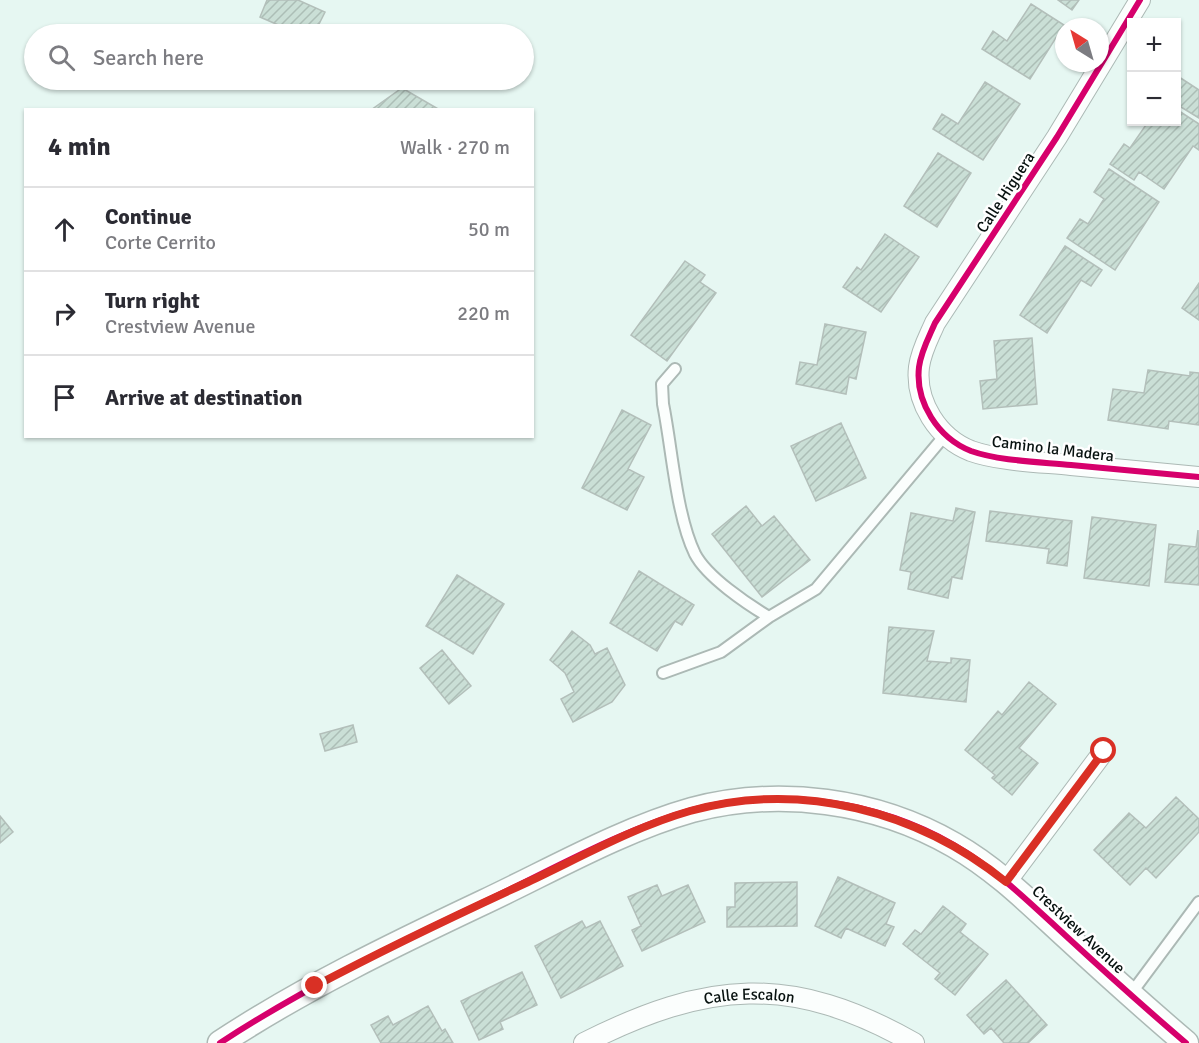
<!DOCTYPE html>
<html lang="en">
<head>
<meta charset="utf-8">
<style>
  :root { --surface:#fff; --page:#f2f2f3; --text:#2b2b33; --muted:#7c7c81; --line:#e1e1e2 }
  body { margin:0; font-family:Signika,sans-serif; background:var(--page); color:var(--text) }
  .controls { position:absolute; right:18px; top:18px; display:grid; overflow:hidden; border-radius:0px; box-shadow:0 2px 4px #0004 }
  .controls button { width:54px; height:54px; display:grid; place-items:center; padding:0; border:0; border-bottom:2px solid var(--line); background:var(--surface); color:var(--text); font:30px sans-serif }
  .compass { position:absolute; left:1055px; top:18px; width:54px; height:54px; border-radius:50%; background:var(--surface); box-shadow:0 2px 4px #0004; rotate:323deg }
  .stop { position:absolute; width:18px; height:18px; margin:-14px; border:4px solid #d93025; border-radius:50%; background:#fff }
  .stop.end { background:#d93025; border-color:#fff; box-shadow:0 2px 6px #0008 }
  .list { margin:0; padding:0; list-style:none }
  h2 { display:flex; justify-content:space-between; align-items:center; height:78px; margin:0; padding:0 24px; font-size:26px }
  h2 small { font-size:20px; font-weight:400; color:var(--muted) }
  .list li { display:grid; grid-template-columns:39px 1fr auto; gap:18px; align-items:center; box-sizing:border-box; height:84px; padding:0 24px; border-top:2px solid var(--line) }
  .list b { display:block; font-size:22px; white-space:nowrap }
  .list p { margin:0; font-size:20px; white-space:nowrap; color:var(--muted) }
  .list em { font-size:20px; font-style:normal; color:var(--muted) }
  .icon { flex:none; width:33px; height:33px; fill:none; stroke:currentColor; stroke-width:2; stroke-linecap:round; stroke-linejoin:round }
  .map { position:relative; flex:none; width:1199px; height:1043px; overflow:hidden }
  .search { position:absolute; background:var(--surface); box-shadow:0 2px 4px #0004; left:24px; top:24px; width:510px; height:66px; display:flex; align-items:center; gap:15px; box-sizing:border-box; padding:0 21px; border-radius:33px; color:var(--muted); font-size:22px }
  .panel { position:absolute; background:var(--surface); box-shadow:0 2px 4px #0004; left:24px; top:108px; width:510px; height:330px; border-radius:0px }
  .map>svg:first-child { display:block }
</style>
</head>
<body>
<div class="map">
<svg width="1199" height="1043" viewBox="0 0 1199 1043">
  <defs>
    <pattern id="building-hatch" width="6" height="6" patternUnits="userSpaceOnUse" patternTransform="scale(1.5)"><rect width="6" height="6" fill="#cadfd6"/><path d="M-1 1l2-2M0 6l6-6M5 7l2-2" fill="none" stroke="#acbeb6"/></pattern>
  </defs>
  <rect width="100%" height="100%" fill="#e6f7f2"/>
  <!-- building -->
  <path fill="url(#building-hatch)" stroke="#b3bfba" stroke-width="1.5" d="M267 0H298L325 12 314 34H299L260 17Z
    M1058 0H1079L1072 10Z
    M1031 4 1064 25 1030 79 982 49 993 31 1007 41Z
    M1176 75 1199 90V118L1176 104Z
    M331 80H359V83L331 84Z
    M985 82 1020 104 983 160 933 129 942 114 958 124Z
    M402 88 440 110H371Z
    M1176 109 1199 124V150L1193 146 1164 189 1139 172 1134 180 1110 164 1124 144 1130 148 1148 122H1176Z
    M938 153 971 173 937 227 904 206Z
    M1109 169 1159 202 1115 270 1067 238 1080 219 1088 224 1104 199 1094 192Z
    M885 234 919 257 881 312 843 287 857 267 861 270Z
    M1065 246 1102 270 1091 286 1081 280 1047 333 1020 315Z
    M685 261 705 275 700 282 716 293 667 361 631 335Z
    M1199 283V320L1182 308Z
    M825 324 866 332 856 379 849 377 846 394 796 384 800 362 817 365Z
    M1032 338 1037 404 983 409 980 381 997 379 994 341Z
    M1148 370 1190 376V372L1199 373V425L1169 421 1168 429 1108 420 1113 389 1144 393Z
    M622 410 651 425 628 469 644 477 627 510 582 488Z
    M841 423 866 478 816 501 791 446Z
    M746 506 762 526 774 516 810 560 762 597 712 534Z
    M956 508 975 512 962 579 952 577 948 598 908 589 911 572 900 570 911 513 953 521Z
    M990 511 1072 521 1067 566 1047 563 1049 549 986 541Z
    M1092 517 1156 525 1149 586 1084 578Z
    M1198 530 1199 585 1165 582 1169 544 1196 547Z
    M639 571 694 605 682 625 675 621 657 651 610 623Z
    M457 575 504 604 473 654 426 626Z
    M889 627 934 631 927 661 951 663V658L970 660 966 702 883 693Z
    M572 631 590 645 595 654 607 648 625 685 612 702 573 722 561 699 574 692 565 673 550 660Z
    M442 650 471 686 449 704 420 668Z
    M1029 682 1056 704 1019 748 1038 763 1012 795 992 778 995 775 965 750 998 711 1002 715Z
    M353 725 357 742 325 751 320 734Z
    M1176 797 1199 819V832L1156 878 1146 868 1130 885 1094 850 1129 813 1146 828Z
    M0 816 13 832 0 843Z
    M838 877 895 903 886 924 894 927 885 946 846 928 841 938 815 926Z
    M797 882V926L727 927V907H735V883Z
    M657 885 662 896 688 885 705 922 642 951 632 930 641 926 628 897Z
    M943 906 966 924 960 932 988 954 955 995 935 979 940 973 903 944 915 930 921 934Z
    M582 921 586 928 600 921 623 966 561 998 535 946Z
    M522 972 537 1005 500 1022 503 1029 479 1040 461 1001Z
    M1006 980 1047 1025 1028 1043H1004L991 1028 984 1034 967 1015Z
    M428 1006 442 1031 445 1029 453 1043H381L371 1025 388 1016 393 1025Z"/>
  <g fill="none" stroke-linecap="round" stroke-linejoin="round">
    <!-- service casing -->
    <g stroke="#acb9b5" stroke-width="14">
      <path id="service" d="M675 369 662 384 663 404C672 448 676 515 695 554 707 577 747 604 769 617L816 589 946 434
        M663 673 721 652 769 617
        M1130 995 1199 902"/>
    </g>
    <!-- minor casing -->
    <g stroke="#acb9b5" stroke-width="22">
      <g id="minor">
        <path d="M1140 0 1057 137 935 323C929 337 921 351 919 367 915 402 938 438 971 451 999 461 1041 462 1071 465 1114 469 1156 473 1199 477"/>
        <path d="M1006 882 1104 751"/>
        <path id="s1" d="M584 1043C707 981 791 973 914 1043"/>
      </g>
    </g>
    <!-- tertiary casing -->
    <g stroke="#acb9b5" stroke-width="27">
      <path id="tertiary" d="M220 1043C304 988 393 945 484 902 550 871 621 830 692 810 779 787 876 800 954 845 996 869 1030 903 1066 936 1105 972 1145 1008 1186 1043"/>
    </g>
    <!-- service -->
    <use href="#service" stroke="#fbfefd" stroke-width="10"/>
    <!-- minor -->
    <use href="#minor" stroke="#fbfefd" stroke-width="20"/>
    <!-- tertiary -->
    <use href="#tertiary" stroke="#fbfefd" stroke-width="24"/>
    <!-- cycleway casing -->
    <g stroke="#fff" stroke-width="10">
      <path id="cycleway" d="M1140 0 1057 137 935 323C929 337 921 351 919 367 915 402 938 438 971 451 999 461 1041 462 1071 465 1114 469 1156 473 1199 477
        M220 1043C304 988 393 945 484 902 550 871 621 830 692 810 779 787 876 800 954 845 996 869 1030 903 1066 936 1105 972 1145 1008 1186 1043"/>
    </g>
    <!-- cycleway -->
    <use href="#cycleway" stroke="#d6006c" stroke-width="6"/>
  </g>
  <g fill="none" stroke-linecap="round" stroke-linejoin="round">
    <!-- route -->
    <path stroke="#d93025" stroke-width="8" d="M315 986C385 949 456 915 528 882 581 857 634 827 690 811 801 780 918 811 1006 882L1104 751"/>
  </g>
  <g text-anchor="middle" stroke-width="5" stroke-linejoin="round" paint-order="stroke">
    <!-- street labels -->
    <g font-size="16" fill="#07110f" stroke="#fff">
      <text transform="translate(1005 192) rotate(-57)" y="6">Calle Higuera</text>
      <text transform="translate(1053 448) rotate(7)" y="6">Camino la Madera</text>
      <text transform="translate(1079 929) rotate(43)" y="6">Crestview Avenue</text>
      <text dy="6" stroke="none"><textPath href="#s1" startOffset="174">Calle Escalon</textPath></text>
    </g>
  </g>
</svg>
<div class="controls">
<button>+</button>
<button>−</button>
</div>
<svg class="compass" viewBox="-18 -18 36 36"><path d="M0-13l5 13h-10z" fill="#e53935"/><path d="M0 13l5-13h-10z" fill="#7c7c81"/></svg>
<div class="stop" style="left:1104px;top:751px"></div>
<div class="stop end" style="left:315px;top:986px"></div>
<div class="search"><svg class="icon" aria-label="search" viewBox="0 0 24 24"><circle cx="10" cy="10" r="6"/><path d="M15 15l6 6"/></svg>Search here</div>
<section class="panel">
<h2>4 min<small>Walk · 270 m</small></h2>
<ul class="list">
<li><svg class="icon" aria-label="ahead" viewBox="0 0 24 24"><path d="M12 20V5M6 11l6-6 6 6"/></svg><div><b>Continue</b><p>Corte Cerrito</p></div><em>50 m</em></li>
<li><svg class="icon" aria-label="right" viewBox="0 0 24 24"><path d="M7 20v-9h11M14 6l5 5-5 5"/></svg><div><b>Turn right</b><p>Crestview Avenue</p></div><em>220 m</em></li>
<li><svg class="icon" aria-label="arrive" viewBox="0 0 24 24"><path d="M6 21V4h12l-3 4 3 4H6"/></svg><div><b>Arrive at destination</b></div></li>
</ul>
</section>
</div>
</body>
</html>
